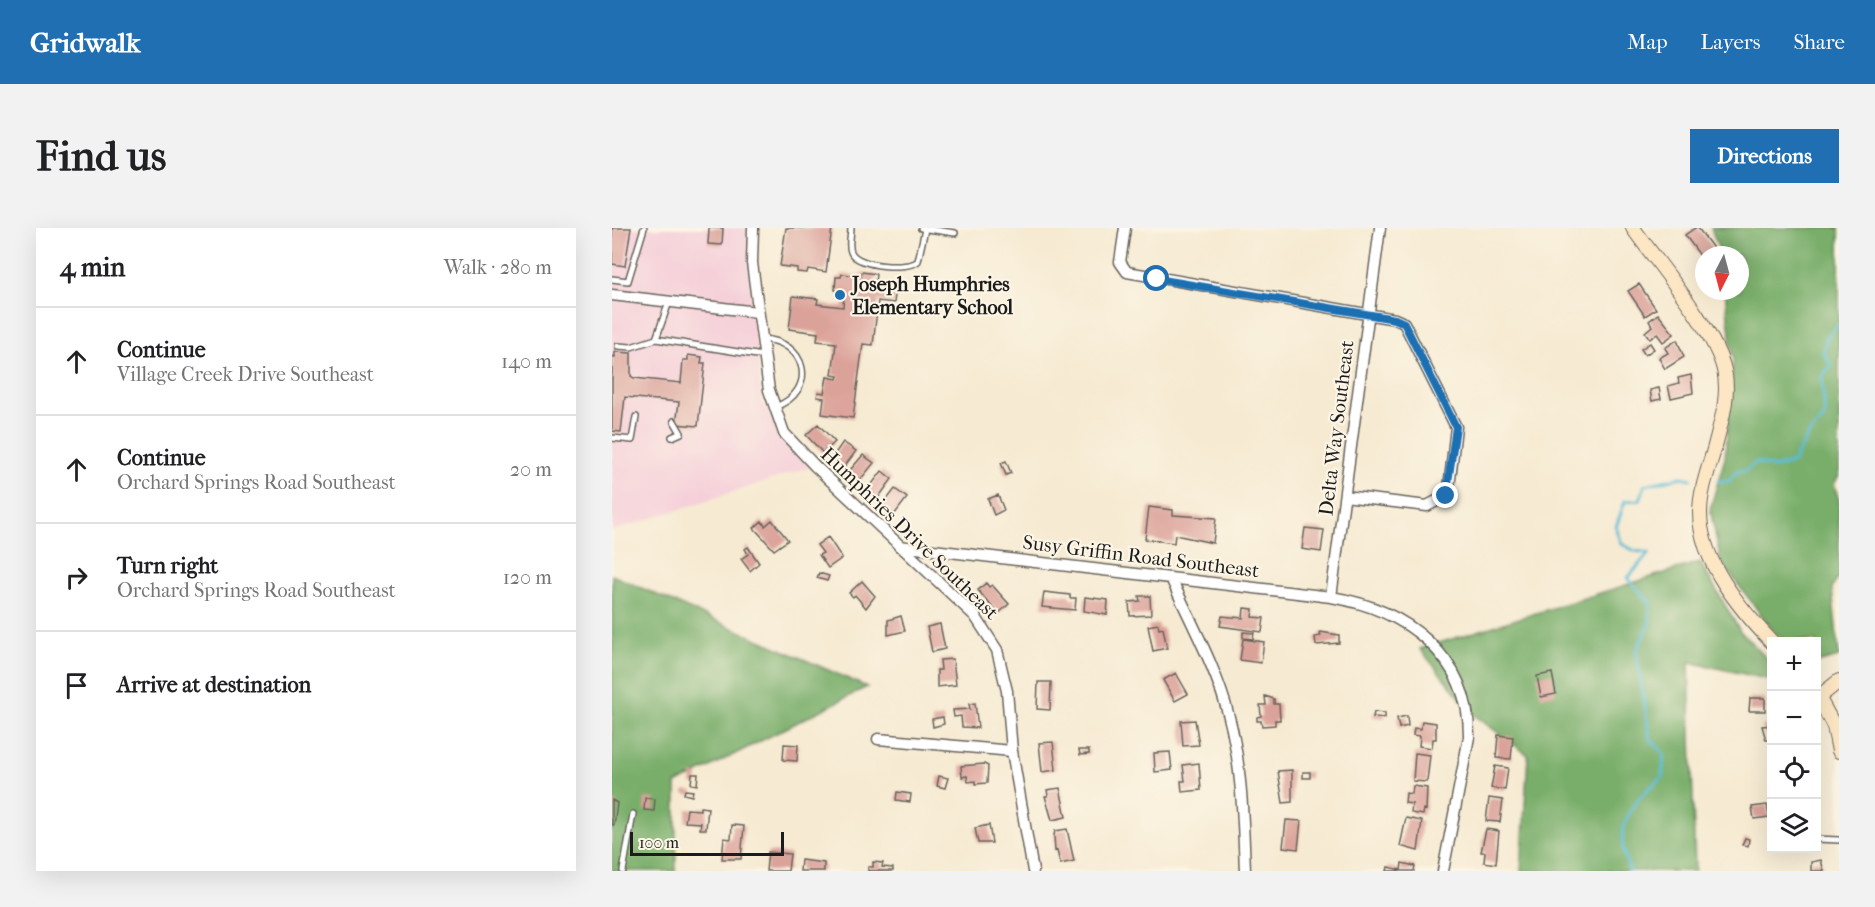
<!DOCTYPE html>
<html lang="en">
<head>
<meta charset="utf-8">
<style>
  :root { --surface:#fff; --page:#f2f2f2; --text:#202124; --muted:#757577; --line:#e0e0e0; --accent:#1f6fb2 }
  body { margin:0; font-family:"IM FELL French Canon",serif; background:var(--page); color:var(--text) }
  .controls { position:absolute; right:18px; bottom:18px; display:grid; overflow:hidden; border-radius:0px; box-shadow:0 6px 24px #0002 }
  .controls button { width:54px; height:54px; display:grid; place-items:center; padding:0; border:0; border-bottom:2px solid var(--line); background:var(--surface); color:var(--text); font:30px sans-serif }
  .compass { position:absolute; left:1083px; top:18px; width:54px; height:54px; border-radius:50%; background:var(--surface); box-shadow:0 6px 24px #0002; rotate:186deg }
  .scale { position:absolute; left:18px; bottom:15px; width:154px; box-sizing:border-box; padding-left:6px; border:3px solid #1c1c1c; border-top:0; font-size:16px; line-height:21px; white-space:nowrap; color:#1c1c1c; -webkit-text-stroke:4px #fcf5e5; paint-order:stroke }
  .stop { position:absolute; width:18px; height:18px; margin:-14px; border:4px solid #1f6fb2; border-radius:50%; background:#fff }
  .stop.end { background:#1f6fb2; border-color:#fff; box-shadow:0 2px 6px #0008 }
  .list { margin:0; padding:0; list-style:none }
  h2 { display:flex; justify-content:space-between; align-items:center; height:78px; margin:0; padding:0 24px; font-size:26px }
  h2 small { font-size:20px; font-weight:400; color:var(--muted) }
  .list li { display:grid; grid-template-columns:39px 1fr auto; gap:18px; align-items:center; box-sizing:border-box; height:108px; padding:0 24px; border-top:2px solid var(--line) }
  .list b { display:block; font-size:22px; white-space:nowrap }
  .list p { margin:0; font-size:20px; white-space:nowrap; color:var(--muted) }
  .list em { font-size:20px; font-style:normal; color:var(--muted) }
  .icon { flex:none; width:33px; height:33px; fill:none; stroke:currentColor; stroke-width:2; stroke-linecap:round; stroke-linejoin:round }
  .map { position:relative; flex:none; width:1227px; height:643px; overflow:hidden; border-radius:0px }
  header { display:flex; align-items:center; gap:36px; box-sizing:border-box; height:84px; padding:0 30px; background:var(--accent); color:#fff }
  header strong { font-size:28px }
  nav { display:flex; gap:33px; margin-inline-start:auto; font-size:21px }
  .intro { display:flex; align-items:center; justify-content:space-between; box-sizing:border-box; height:144px; padding:0 36px }
  h1 { margin:0; font-size:42px }
  .button { padding:15px 27px; border-radius:0px; background:var(--accent); color:#fff; font-size:21px; font-weight:700 }
  main { display:flex; gap:36px; padding:0 36px }
  aside { flex:1; background:var(--surface); border-radius:0px; box-shadow:0 6px 24px #0002 }
  .map>svg:first-child { display:block }
</style>
</head>
<body>
<header>
<strong>Gridwalk</strong>
<nav><a>Map</a><a>Layers</a><a>Share</a></nav>
</header>
<div class="intro"><h1>Find us</h1><a class="button">Directions</a></div>
<main>
<aside>
<h2>4 min<small>Walk · 280 m</small></h2>
<ul class="list">
<li><svg class="icon" aria-label="ahead" viewBox="0 0 24 24"><path d="M12 20V5M6 11l6-6 6 6"/></svg><div><b>Continue</b><p>Village Creek Drive Southeast</p></div><em>140 m</em></li>
<li><svg class="icon" aria-label="ahead" viewBox="0 0 24 24"><path d="M12 20V5M6 11l6-6 6 6"/></svg><div><b>Continue</b><p>Orchard Springs Road Southeast</p></div><em>20 m</em></li>
<li><svg class="icon" aria-label="right" viewBox="0 0 24 24"><path d="M7 20v-9h11M14 6l5 5-5 5"/></svg><div><b>Turn right</b><p>Orchard Springs Road Southeast</p></div><em>120 m</em></li>
<li><svg class="icon" aria-label="arrive" viewBox="0 0 24 24"><path d="M6 21V4h12l-3 4 3 4H6"/></svg><div><b>Arrive at destination</b></div></li>
</ul>
</aside>
<div class="map">
<svg width="1227" height="643" viewBox="0 0 1227 643">
  <rect width="100%" height="100%" fill="#fcf5e5"/>
  <filter id="ink" filterUnits="userSpaceOnUse"><feTurbulence type="fractalNoise" baseFrequency=".0167" numOctaves="2"/><feDisplacementMap in="SourceGraphic" scale="12" xChannelSelector="R" yChannelSelector="G"/><feConvolveMatrix kernelMatrix="1 2 1 2 8 2 1 2 1" color-interpolation-filters="sRGB"/></filter>
  <filter id="wash" filterUnits="userSpaceOnUse"><feTurbulence type="fractalNoise" baseFrequency=".008" numOctaves="4" result="noise"/><feDisplacementMap in="SourceGraphic" scale="24" xChannelSelector="R" yChannelSelector="G"/><feGaussianBlur stdDeviation="1.35" result="paint"/><feColorMatrix in="noise" values="0 0 0 0 0 0 0 0 0 0 0 0 0 0 0 0 0 1.4 0 .05"/><feComposite in="paint" operator="in"/></filter>
  <g filter="url(#wash)">
    <rect width="100%" height="100%" fill="#f6ead2"/>
    <!-- built -->
    <path fill="#f5cfd9" d="M0 0H145L139 57 150 175 201 238 0 303Z"/>
    <!-- forest -->
    <path fill="#79ae6a" stroke="#4a6543" stroke-width="1.5" d="M1099 0H1227V248L1222 256 1227 273V348L1220 360 1227 429 1205 435 1204 413H1174L1163 405 1109 334 1098 281 1113 230 1121 132 1113 63H1128V27H1109Z
      M1088 334 1128 403 1159 435 1160 452 1077 434 1083 643H909L916 527 862 487 808 421Z
      M0 347 255 459 64 556V643H0Z"/>
    <g fill="none" stroke-linecap="round" stroke-linejoin="round">
      <!-- stream -->
      <path stroke="#58bcd6" stroke-width="3" d="M1106 253H1117L1125 243H1134L1144 234 1163 240 1181 234 1197 206 1213 189 1210 149 1219 137 1211 124 1215 109 1227 96
        M1018 643C999 603 1017 574 1050 550L1052 526 1038 511 1024 423 1037 397 1038 375 1016 350 1037 325 1023 323 1010 316 1004 299 1013 273 1028 272 1033 257 1070 249 1079 251"/>
    </g>
    <g id="blocks">
      <!-- building -->
      <path fill="#dba29a" d="M0 0H19L13 38 0 36Z
        M97 0H111L110 17 96 16Z
        M174 0H220L214 44 196 41 195 45 185 44V40L168 38Z
        M1083 0H1086L1101 20 1089 29 1073 7Z
        M250 44 264 46 263 56 284 59 282 75 266 73 261 117 251 116 241 190 210 186 212 170 205 169 206 164 212 165 215 149 225 151 226 148 220 147 224 115 205 113 206 105 177 101 181 68 206 71 205 76 231 79 232 66 223 62 224 49H229L230 46 249 48Z
        M1027 56 1044 81 1033 88 1016 63Z
        M1046 86 1062 106 1051 114 1045 106 1038 111 1033 104 1040 98 1037 93Z
        M1065 112 1072 129 1053 141 1047 130 1056 125 1053 120Z
        M1038 115 1042 121 1033 127 1029 121Z
        M3 124 19 125V148L22 150 69 155 71 132H76V127L90 129 89 135H93L86 198 64 196 67 174 13 169 9 204 0 203V128L3 129Z
        M1079 147 1081 165 1059 170 1056 158 1067 155 1066 150Z
        M1047 160 1049 171 1040 173 1038 162Z
        M206 196 223 214 211 225 194 207Z
        M231 214 244 223 229 243 217 234Z
        M251 227 262 235 244 257 233 248Z
        M394 233 399 245 394 247 389 235Z
        M270 243 280 251 264 273 253 265Z
        M283 261 295 270 282 287 270 278Z
        M386 267 392 282 382 287 376 271Z
        M537 279 561 282V287L604 290 601 315 563 307 562 315 533 311Z
        M160 292 176 312 162 322 142 300 150 293 153 298Z
        M693 300 712 302 709 324 690 321Z
        M216 309 230 330 216 340 207 327 211 325 205 317Z
        M136 319 147 335 138 343 129 331 136 326 133 321Z
        M207 345 217 348 215 353 205 350Z
        M250 353 263 368 254 380 243 367 241 369 237 365Z
        M374 355 377 359 380 357 397 376 386 386 366 362Z
        M432 364 458 367V370H464L463 382 430 379Z
        M527 368H538L539 387 518 388 517 374 528 373Z
        M473 369 496 372 495 387 472 383Z
        M632 380 641 381 640 389 652 390 650 404 608 398 610 388 631 390Z
        M289 388 293 403 276 407V392Z
        M328 396 333 421 320 424 315 399Z
        M546 396 547 401 551 400 555 420 541 423 536 398Z
        M631 404 642 405 641 411 631 410Z
        M708 404 727 407V415L704 417 703 409 709 408Z
        M631 411 652 414 649 435 628 432Z
        M341 431 344 457 325 459V442H329L328 432Z
        M564 445 576 466 563 473 551 452Z
        M940 445 944 466 929 469 925 448Z
        M426 454H439L438 482 425 481Z
        M653 468 662 471V476H667L668 492H663V497L650 498 649 493H645V489L649 488 648 477H654Z
        M1138 470H1153V483H1137Z
        M363 475 366 500 350 499 349 488 342 489 341 482 358 481 357 476Z
        M762 484 773 485V490L761 489Z
        M795 488 796 498 787 500 785 490Z
        M331 489 332 496 321 499 320 491Z
        M583 492 587 517 571 518 569 493Z
        M810 493 824 495V511H821L820 520 807 518 808 508 801 507 802 500 809 501Z
        M1160 497V512H1154L1150 498Z
        M886 507 901 509 899 531 884 530Z
        M441 514 444 542 430 544 427 515Z
        M172 516 186 517 185 533 171 532Z
        M467 522H477V526L468 527Z
        M558 524 560 542 543 544 542 525Z
        M803 525 818 527 815 554 801 553Z
        M587 535 589 562 570 564 569 553H573L571 537Z
        M372 536 376 538 375 555 363 556V553L356 554 355 548 350 549 349 538Z
        M883 538 896 540 893 562 879 560Z
        M680 542V574L671 575 666 543Z
        M691 544H698V550H691Z
        M80 546H86L85 557 79 556Z
        M327 548 336 550 333 560 325 558Z
        M801 558 815 560 814 582 812 581 811 587 799 585 800 576 793 575 794 565 800 566Z
        M448 560 454 589 440 592 433 568H436L435 562Z
        M73 562 81 563 80 568 72 566Z
        M285 564 299 566 298 574 284 572Z
        M33 570 43 571 42 583 32 582Z
        M877 570 891 572 888 594 874 593Z
        M0 572 5 575 2 597H0Z
        M1155 577 1157 589 1142 591 1140 579Z
        M88 579 96 580 94 601H88L89 595 73 594 75 581 88 582Z
        M794 590 810 593 806 623 788 618Z
        M674 592 689 593 686 621 671 619Z
        M120 597 132 598 129 631H110L112 610 119 611Z
        M377 597 380 615H366L363 600Z
        M455 601 462 633 448 636 445 622 443 623 442 607 443 603Z
        M874 601 887 603 884 636 872 634 873 624H869Z
        M1133 610 1137 611 1136 618 1130 617Z
        M156 624 178 626 176 643H154Z
        M189 632 212 635V643H188Z
        M1209 632 1212 643H1199V634Z
        M261 634 271 635 270 639 281 640V643H256V639H261Z
        M790 635 803 638 802 643H775L776 639 789 642Z"/>
    </g>
  </g>
  <g filter="url(#ink)">
    <use href="#blocks" fill-opacity="0" stroke="#68645c" stroke-width="1.5"/>
    <g fill="none" stroke-linecap="round" stroke-linejoin="round">
      <!-- lane casing -->
      <g stroke="#68645c" stroke-width="8">
        <path id="lane" d="M239 0C239 7 236 17 239 24 245 39 297 42 306 33L313 1
          M309 0 343 5
          M0 51 16 53 32 0
          M44 111 151 128
          M149 111C195 112 207 163 163 179
          M6 118 19 119 44 111 57 74
          M60 209 69 205 62 193
          M0 210 20 212 24 189
          M1204 611 1227 612
          M11 643 21 586"/>
      </g>
      <!-- street casing -->
      <g stroke="#68645c" stroke-width="13">
        <path id="street" d="M141 0 140 35 157 162 172 205 203 238 363 388 385 422 395 463 400 523 421 643
          M513 0 508 34 515 44 783 91 792 95 844 199 837 260 834 268 815 278 733 268
          M0 67 145 84
          M287 318 719 369C793 381 858 428 857 509L831 643
          M559 350C579 395 605 441 617 489 630 538 631 592 633 643
          M719 369 768 0
          M266 511 400 523"/>
      </g>
      <!-- secondary casing -->
      <g stroke="#68645c" stroke-width="16">
        <path id="secondary" d="M1021 0C1046 36 1103 102 1112 142 1118 167 1109 194 1103 218 1097 240 1088 262 1088 285 1088 333 1128 381 1160 414
          M1204 465 1222 498 1227 523
          M1208 468 1227 453"/>
      </g>
      <!-- lane -->
      <use href="#lane" stroke="#fff" stroke-width="5"/>
      <!-- street -->
      <use href="#street" stroke="#fff" stroke-width="10"/>
      <!-- secondary -->
      <use href="#secondary" stroke="#fce6c4" stroke-width="14"/>
    </g>
  </g>
  <g fill="none" stroke-linecap="round" stroke-linejoin="round" filter="url(#ink)">
    <!-- route -->
    <path stroke="#1f6fb2" stroke-width="8" d="M545 51 783 91 792 95 844 199 834 268"/>
  </g>
  <!-- markers -->
  <circle fill="#1f6fb2" stroke="#fcf5e5" stroke-width="2" cx="228" cy="67" r="6"/>
  <g text-anchor="middle" stroke-width="4.5" stroke-linejoin="round" paint-order="stroke">
    <!-- poi labels -->
    <g font-size="20" font-weight="bold" fill="#1c1c1c" stroke="#fcf5e5" text-anchor="start">
      <text x="240" y="63">Joseph Humphries<tspan x="240" dy="23">Elementary School</tspan></text>
    </g>
    <!-- street labels -->
    <g font-size="20" fill="#1c1c1c" stroke="#fcf5e5">
      <text transform="translate(724 200) rotate(-83)" y="7">Delta Way Southeast</text>
      <text transform="translate(298 305) rotate(44)" y="7">Humphries Drive Southeast</text>
      <text transform="translate(529 328) rotate(7)" y="7">Susy Griffin Road Southeast</text>
    </g>
  </g>
</svg>
<div class="controls">
<button>+</button>
<button>−</button>
<button><svg class="icon" aria-label="locate" viewBox="0 0 24 24"><circle cx="12" cy="12" r="6"/><path d="M12 2v4M12 18v4M2 12h4M18 12h4"/></svg></button>
<button><svg class="icon" aria-label="layers" viewBox="0 0 24 24"><path d="M12 4l9 5-9 5-9-5zM3 14l9 5 9-5"/></svg></button>
</div>
<svg class="compass" viewBox="-18 -18 36 36"><path d="M0-13l5 13h-10z" fill="#e53935"/><path d="M0 13l5-13h-10z" fill="#757577"/></svg>
<div class="scale">100 m</div>
<div class="stop" style="left:545px;top:51px"></div>
<div class="stop end" style="left:834px;top:268px"></div>
</div>
</main>
</body>
</html>
